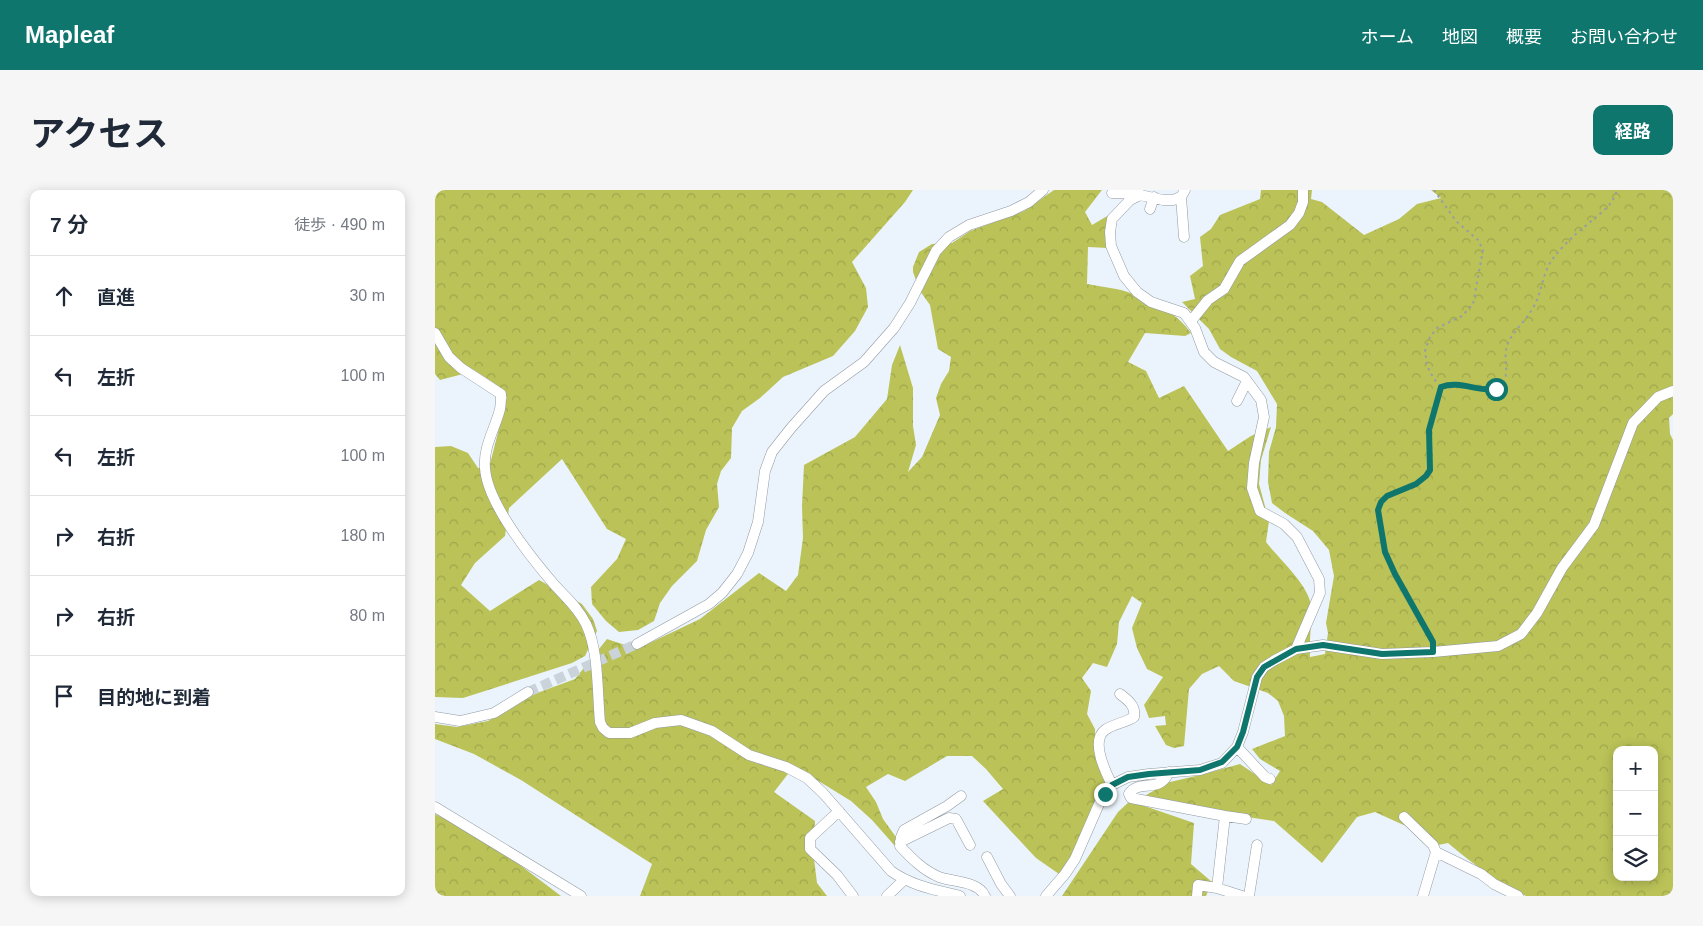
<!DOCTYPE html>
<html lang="ja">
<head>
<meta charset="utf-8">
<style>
  :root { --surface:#fff; --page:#f6f6f7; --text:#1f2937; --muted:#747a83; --line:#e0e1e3; --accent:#0f766e }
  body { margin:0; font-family:Helvetica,"Noto Sans JP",sans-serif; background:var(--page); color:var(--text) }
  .controls { position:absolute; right:15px; bottom:15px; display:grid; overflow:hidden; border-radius:10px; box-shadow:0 2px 12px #0003 }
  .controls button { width:45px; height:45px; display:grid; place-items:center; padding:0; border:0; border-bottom:1px solid var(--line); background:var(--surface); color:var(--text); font:25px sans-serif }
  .stop { position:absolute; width:15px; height:15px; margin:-11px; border:4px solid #0f766e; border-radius:50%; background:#fff }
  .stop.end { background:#0f766e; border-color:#fff; box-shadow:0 1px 5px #0008 }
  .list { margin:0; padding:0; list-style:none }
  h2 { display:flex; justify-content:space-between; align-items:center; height:65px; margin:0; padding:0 20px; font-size:21px }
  h2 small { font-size:16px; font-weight:400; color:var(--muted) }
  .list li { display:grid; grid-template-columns:32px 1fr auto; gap:15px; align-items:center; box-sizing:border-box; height:80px; padding:0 20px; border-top:1px solid var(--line) }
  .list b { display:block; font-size:19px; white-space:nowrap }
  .list em { font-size:16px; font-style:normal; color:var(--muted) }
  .icon { flex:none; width:28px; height:28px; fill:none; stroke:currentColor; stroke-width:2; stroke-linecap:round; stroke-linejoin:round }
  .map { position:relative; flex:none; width:1238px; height:706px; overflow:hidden; border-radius:10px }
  header { display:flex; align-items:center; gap:30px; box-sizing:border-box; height:70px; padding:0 25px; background:var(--accent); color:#fff }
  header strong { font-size:24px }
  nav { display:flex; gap:28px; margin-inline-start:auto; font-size:18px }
  .intro { display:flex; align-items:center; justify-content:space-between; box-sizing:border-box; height:120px; padding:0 30px }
  h1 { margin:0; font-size:35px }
  .button { padding:12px 22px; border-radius:10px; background:var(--accent); color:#fff; font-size:18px; font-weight:700 }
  main { display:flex; gap:30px; padding:0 30px }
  aside { flex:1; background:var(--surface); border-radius:10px; box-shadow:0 2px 12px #0003 }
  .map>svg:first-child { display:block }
</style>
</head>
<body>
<header>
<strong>Mapleaf</strong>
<nav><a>ホーム</a><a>地図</a><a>概要</a><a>お問い合わせ</a></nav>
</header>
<div class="intro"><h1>アクセス</h1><a class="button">経路</a></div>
<main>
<aside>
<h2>7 分<small>徒歩 · 490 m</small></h2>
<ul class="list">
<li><svg class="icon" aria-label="ahead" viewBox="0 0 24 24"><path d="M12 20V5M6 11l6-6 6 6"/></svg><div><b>直進</b></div><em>30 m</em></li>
<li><svg class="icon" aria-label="left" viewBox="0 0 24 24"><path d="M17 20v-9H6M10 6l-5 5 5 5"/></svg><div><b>左折</b></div><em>100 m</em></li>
<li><svg class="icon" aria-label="left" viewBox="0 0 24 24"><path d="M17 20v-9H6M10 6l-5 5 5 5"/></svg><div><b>左折</b></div><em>100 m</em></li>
<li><svg class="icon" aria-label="right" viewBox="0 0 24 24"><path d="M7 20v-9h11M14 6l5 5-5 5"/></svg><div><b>右折</b></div><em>180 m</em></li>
<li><svg class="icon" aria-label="right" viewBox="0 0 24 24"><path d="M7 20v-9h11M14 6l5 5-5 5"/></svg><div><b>右折</b></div><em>80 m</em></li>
<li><svg class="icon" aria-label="arrive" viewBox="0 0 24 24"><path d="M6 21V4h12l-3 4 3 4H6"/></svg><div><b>目的地に到着</b></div></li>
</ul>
</aside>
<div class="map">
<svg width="1238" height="706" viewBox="0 0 1238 706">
  <defs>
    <pattern id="forest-crowns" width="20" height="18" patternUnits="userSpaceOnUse" patternTransform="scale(1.25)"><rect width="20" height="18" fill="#bac258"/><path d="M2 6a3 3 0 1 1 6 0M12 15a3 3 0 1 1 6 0" fill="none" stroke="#9fa64c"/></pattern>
  </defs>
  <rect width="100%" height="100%" fill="#ebf4fc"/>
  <!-- forest -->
  <path fill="url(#forest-crowns)" fill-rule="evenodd" d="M0 0H478L470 12 417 72 431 98 433 117 420 141 398 166 348 187 325 208 307 221 297 238 296 268 286 281 282 294 284 317 271 340 262 371 237 396 225 413 219 431 203 440 184 442 171 431 157 414 156 397 182 369 191 349 172 339 127 269 74 318 70 346 40 373 26 395 55 421 104 390 147 414 158 429 162 441 150 466 137 473 28 508 0 507V257L16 256 33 263 43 278H54L72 207 59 193 37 179 28 184 5 190 0 184Z
    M619 0H667L650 22 657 35 674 25 673 58 653 57 652 94C667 97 684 98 698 104 720 111 743 124 756 143L750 146 710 143 693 172 711 181 724 208 749 196 793 261 816 246 836 237 826 270 824 294 834 331 831 352C844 369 874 395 876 416 877 433 874 450 875 467L890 464 893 443 891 433 899 386 894 360 878 341 850 323 837 313 833 292 834 262 841 237 842 214 822 181 796 167 785 159 774 139 747 112 760 109 755 86 768 76 765 47 776 39 785 25 825 9 826 0H877L876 9 887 12 929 45 964 29 982 14 1006 8 996 0H1238V224L1234 228 1235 244 1238 250V706H1091C1062 692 1038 674 1013 653L1003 655 973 637 940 622 922 627 887 673 839 631 732 615 711 605 735 592 765 585 805 574 836 595 845 581 825 569 817 559 850 546 849 526 843 511 833 503 799 491 784 476 767 484 754 499 749 556 739 558 731 555 720 536 731 535 730 526 714 528 709 515 728 487 712 479 702 458 697 438 707 413 697 406 684 432 682 454 672 477 658 473 647 488 656 501 652 524 660 539 661 571 678 604 649 640 640 673 624 684 601 668 548 611 568 599 551 579 537 566H512L470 591 453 584 431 597 441 612 448 629 476 668 460 656 437 630 416 611 377 587 356 580 339 602 380 631 378 661 382 693 392 706H205L217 674 86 590 39 564 0 549V534L22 537 53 531 94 506 140 489 172 449 202 459 265 429 324 383 351 401 363 385 368 348 367 316 369 275 420 247 452 209 457 175 465 155 478 198V236L481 255 473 282 487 267 505 225 501 208 506 194 514 181 516 167 503 159 495 115 485 101 478 82V77L484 62 497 54 517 53 535 41 589 21ZM1182 560H1219V687H1182Z
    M695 611 759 633 756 674 777 692 771 706H627L683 622Z
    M0 624 21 634 81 672 126 706H0Z"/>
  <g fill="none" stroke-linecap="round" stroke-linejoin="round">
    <!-- minor-tunnel -->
    <path stroke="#cbd3da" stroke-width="10" stroke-dasharray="10 5" stroke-linecap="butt" d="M93 502 202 454"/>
    <!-- minor casing -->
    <g stroke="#929aa2" stroke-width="11">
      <path id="minor" d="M750 0 746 7 738 10H728L705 5 695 10 677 29 675 42 676 56 689 86 702 102 716 112 749 123 760 138 769 162 779 172 809 187 826 210 829 227 819 273 817 298 825 321 849 334 862 347 884 389 885 403 861 459
        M677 3 705 4
        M746 7 749 47
        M715 19 719 7
        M756 131 773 110 789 99 805 71 855 35 864 23 868 12V0
        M0 143 14 167 26 178 66 204C66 209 66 214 65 219 60 239 48 257 50 278 52 312 95 366 117 392 129 406 143 417 151 434 164 461 162 501 165 532L168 538 174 543H195L220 533 246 530 277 541 314 565 351 577 372 588 388 603 456 681C477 696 501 700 525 706
        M802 211 812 191
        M202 454 274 414 287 403 302 384 313 363 323 332 330 281 337 262 356 238 389 201 429 172 459 138 475 113 501 61 514 47 534 35 576 21 594 12 608 0
        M0 527 25 531 59 523 93 502
        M802 557 830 587 835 589
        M734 582C724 605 704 588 694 604L696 608 790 626 782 698 807 706
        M677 595C671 583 655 551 670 540 678 534 690 533 699 527 701 516 693 510 685 504
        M526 606 512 616 469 640 466 647 465 656C477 669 488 680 504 687 518 692 543 691 550 706
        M0 617 146 706
        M404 621 375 648V659L402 685 418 706
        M790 626 811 629
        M969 627 998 655 1001 662
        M465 652 514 628 521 629 535 655
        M552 667 566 694 575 706
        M452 706 469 690
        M611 706 630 684 640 669 664 614 670 604 677 595 693 587 714 584 765 580 787 573 802 557 808 542 822 487 829 477 840 470 861 459 888 455 947 464 998 462 1063 456 1086 444 1102 423 1127 378 1159 335 1198 233 1223 207 1238 201
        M762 706 763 695 782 698
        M814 706 822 655
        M988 706 1001 662 1046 684 1059 694 1083 706"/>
    </g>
    <!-- path -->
    <path stroke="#989ea4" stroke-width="2" stroke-dasharray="2.5 4" stroke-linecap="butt" d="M999 0 1021 31 1043 50 1048 60 1038 114 1027 126 1002 138 995 147 990 161 992 176 999 189 1006 197
      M1006 197C1026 189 1051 205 1062 198 1078 188 1067 170 1072 156 1076 143 1089 133 1096 121 1105 108 1106 93 1112 79 1118 64 1140 44 1153 34 1165 23 1177 17 1182 0
      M997 452 960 384 950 361 943 320 946 311 952 306 981 294 991 286 995 280 994 240 1006 197"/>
    <!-- minor -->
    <use href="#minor" stroke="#fff" stroke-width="10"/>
  </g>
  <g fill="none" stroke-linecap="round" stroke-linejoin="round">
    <!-- route -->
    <path stroke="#0f766e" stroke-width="6" d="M670 604 677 595 693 587 714 584 765 580 787 572 802 557 808 542 822 487 829 477 861 459 888 455 947 464 998 462V452L960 384 950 362 943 320 946 312 952 306 981 294 991 286 995 280 994 240 1006 197C1025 190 1042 202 1061 199"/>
  </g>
</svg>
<div class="controls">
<button>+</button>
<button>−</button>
<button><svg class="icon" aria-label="layers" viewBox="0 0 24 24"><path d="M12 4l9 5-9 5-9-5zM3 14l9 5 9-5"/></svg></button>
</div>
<div class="stop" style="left:1061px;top:199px"></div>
<div class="stop end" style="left:670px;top:604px"></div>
</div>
</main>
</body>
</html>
